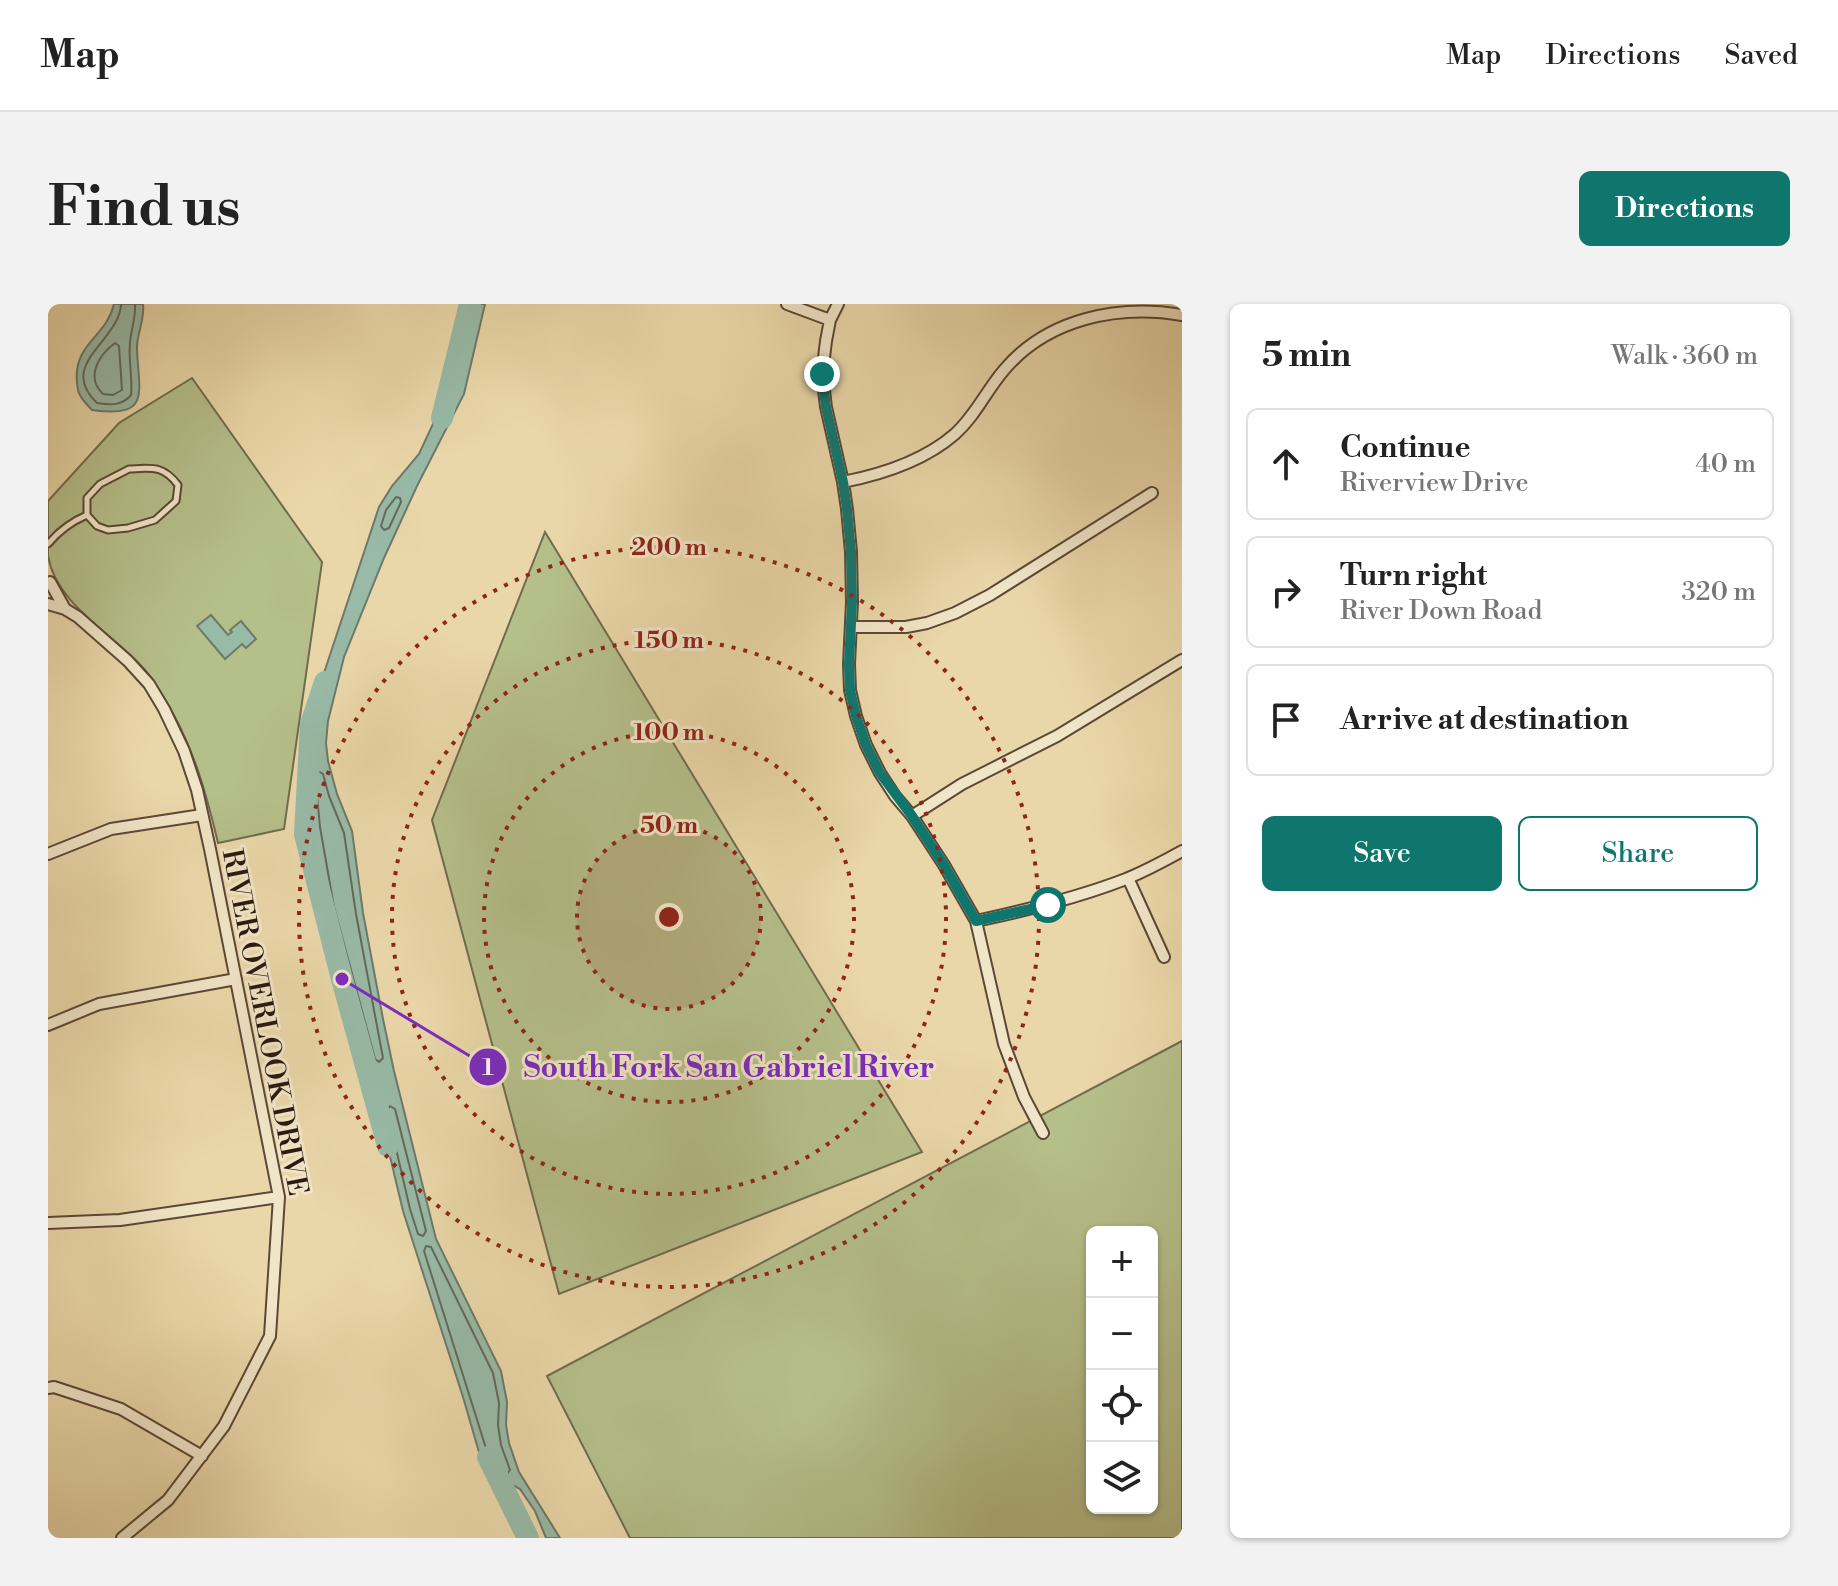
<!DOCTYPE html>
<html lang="en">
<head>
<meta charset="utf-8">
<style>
  :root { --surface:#fff; --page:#f2f2f2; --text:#222; --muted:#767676; --line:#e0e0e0; --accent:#0f766e }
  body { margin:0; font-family:"Libre Bodoni",serif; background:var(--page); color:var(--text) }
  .controls { position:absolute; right:24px; bottom:24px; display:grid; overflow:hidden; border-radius:12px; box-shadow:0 2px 6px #0004 }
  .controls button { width:72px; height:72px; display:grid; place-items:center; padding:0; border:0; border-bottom:2px solid var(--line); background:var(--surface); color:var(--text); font:40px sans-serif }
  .stop { position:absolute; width:24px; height:24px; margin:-18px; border:6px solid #0f766e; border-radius:50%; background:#fff }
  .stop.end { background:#0f766e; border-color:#fff; box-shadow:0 2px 8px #0008 }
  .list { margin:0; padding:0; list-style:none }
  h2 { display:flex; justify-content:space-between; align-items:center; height:104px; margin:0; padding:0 32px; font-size:34px }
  h2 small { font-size:26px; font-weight:400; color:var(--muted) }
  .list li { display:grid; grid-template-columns:52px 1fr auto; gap:24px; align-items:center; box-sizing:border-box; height:112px; margin:0 16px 16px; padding:0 16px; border:2px solid var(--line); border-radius:12px }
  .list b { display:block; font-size:30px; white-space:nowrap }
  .list p { margin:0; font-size:26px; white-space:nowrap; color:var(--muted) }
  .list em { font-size:26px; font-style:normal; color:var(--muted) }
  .actions { display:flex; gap:16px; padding:24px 32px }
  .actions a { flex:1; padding:18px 0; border:2px solid var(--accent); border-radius:12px; text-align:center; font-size:28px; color:var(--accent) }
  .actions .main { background:var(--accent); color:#fff }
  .icon { flex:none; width:44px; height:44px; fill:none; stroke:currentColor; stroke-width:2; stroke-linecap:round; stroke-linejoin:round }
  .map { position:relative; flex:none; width:1134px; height:1234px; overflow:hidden; border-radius:12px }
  header { display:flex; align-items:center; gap:48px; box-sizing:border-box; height:112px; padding:0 40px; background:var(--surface); border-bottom:2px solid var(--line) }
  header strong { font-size:38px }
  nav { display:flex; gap:44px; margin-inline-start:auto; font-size:28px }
  .intro { display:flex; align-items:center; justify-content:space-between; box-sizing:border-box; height:192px; padding:0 48px }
  h1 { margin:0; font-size:56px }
  .button { padding:20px 36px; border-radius:12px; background:var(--accent); color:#fff; font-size:28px; font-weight:700 }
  main { display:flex; gap:48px; padding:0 48px }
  aside { flex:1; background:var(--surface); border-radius:12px; box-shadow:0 2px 6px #0004 }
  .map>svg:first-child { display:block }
</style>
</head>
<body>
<header>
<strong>Map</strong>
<nav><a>Map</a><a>Directions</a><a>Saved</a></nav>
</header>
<div class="intro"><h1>Find us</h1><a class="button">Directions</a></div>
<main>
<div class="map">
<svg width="1134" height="1234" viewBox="0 0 1134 1234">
  <rect width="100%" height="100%" fill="#ead7a9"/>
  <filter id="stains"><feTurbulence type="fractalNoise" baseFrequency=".0025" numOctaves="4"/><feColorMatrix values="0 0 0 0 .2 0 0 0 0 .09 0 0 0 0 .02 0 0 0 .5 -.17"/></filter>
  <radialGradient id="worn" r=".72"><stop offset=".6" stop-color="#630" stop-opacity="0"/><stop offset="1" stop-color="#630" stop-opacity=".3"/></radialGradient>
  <!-- green -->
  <path fill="#b5bf8a" stroke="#706c4d" stroke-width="2" fill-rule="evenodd" d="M144 74 274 258 236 525 170 539C157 484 143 434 111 386 106 379 102 372 97 366 66 330 8 301 0 252 0 234 0 214 0 197L71 119Z
    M497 228 874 848 511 990 384 516Z
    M1134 737V1234H582L499 1072ZM1044 928H1104V1204H1044Z"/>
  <!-- water -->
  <path fill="#98baa7" stroke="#6c7a6b" stroke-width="2" d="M66 0H95C97 15 89 29 89 44 90 87 105 115 44 106 40 102 35 97 32 91 29 87 30 84 29 79 25 39 58 34 66 0Z
    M412 0H437L416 90 369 182 336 254 296 353 280 417 278 439 280 457 289 490 304 527 315 609 335 715 346 767 388 935 453 1067 459 1098 458 1121 461 1139 471 1168 512 1234H498L487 1207 472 1185 461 1179 449 1176 435 1162 415 1093 355 907 321 764 278 605 264 524 258 458 262 432 275 372 331 203 344 182 371 150 405 77 411 46Z
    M163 311 180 331 184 328 182 326 193 317 208 335 198 344 194 340 177 355 149 322Z"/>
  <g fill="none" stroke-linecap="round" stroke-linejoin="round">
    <!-- shore -->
    <path stroke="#626a5c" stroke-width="2" d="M73 0C72 37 8 60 49 99 63 101 74 102 83 91 85 74 80 56 82 39 83 25 88 14 87 0
      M67 39 71 42 74 86 65 91 55 90C37 73 51 51 67 39Z
      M348 193 352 194 353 198 341 224 336 226 333 222 338 206Z
      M270 467 275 470 281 492 296 529 308 610 335 754 331 758 327 755 286 603 272 523 267 471Z
      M342 802 347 805 378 927 375 932 370 930 362 905 339 806Z
      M378 942 383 943 445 1069 451 1099 450 1121 453 1141 462 1166 459 1170 453 1169 442 1157 376 947Z"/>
    <!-- river -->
    <path stroke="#98baa7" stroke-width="22" d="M394 114 422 0
      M277 378 263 420 257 530 294 675 340 842
      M440 1153 480 1234"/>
    <!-- lane casing -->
    <g stroke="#5b4836" stroke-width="9">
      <path id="lane" d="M81 165C104 164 115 161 130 181L128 197 107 216 80 224 60 226 49 222 39 211V194L52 180Z
        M0 240C10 228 25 217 39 211"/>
    </g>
    <!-- street casing -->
    <g stroke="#5b4836" stroke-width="14">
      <path id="street" d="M739 0 782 16
        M790 0 782 16 778 37 774 70 778 103 795 178 799 205 803 248 804 298 801 360 802 386 808 412 818 441 832 469 847 492 864 512 896 561 928 617 956 740 976 793 995 829
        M795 178C836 170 876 157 907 130 928 111 938 87 956 66 999 15 1069 0 1134 11
        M2 278 17 305
        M0 300 17 305 30 313 80 357 101 380 116 405 136 447 149 486 162 545 231 893 222 1032 176 1122 120 1196 74 1234
        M803 323H858L879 319 907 309 942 291 1104 189
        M864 512 914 480 1009 432 1134 356
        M0 550 63 525 154 511
        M1080 574 1116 653
        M928 617C979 606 1029 594 1078 575 1097 567 1116 557 1134 547
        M0 721 51 700 188 675
        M0 919 72 916 231 893
        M0 1084 6 1083 73 1105 154 1152"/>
    </g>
    <!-- lane -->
    <use href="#lane" stroke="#f1e5c7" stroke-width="5"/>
    <!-- street -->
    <use href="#street" stroke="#f1e5c7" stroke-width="10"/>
  </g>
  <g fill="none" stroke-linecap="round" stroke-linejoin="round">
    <!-- route -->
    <path stroke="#0f766e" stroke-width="10" d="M774 70 778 103 795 178 799 205 803 248 804 298 801 360 802 386 808 412 818 441 832 469 864 512 896 561 928 617 1000 601"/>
  </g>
  <!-- distance rings -->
  <circle cx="621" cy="613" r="92" fill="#8f2418" fill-opacity=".12"/>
  <g fill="none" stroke="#8f2418" stroke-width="4" stroke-dasharray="4 8">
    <circle cx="621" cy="613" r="92"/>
    <circle cx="621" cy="613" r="185"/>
    <circle cx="621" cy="613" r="277"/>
    <circle cx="621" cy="613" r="370"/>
  </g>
  <g text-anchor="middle" stroke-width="6" stroke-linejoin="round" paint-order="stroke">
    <!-- street labels -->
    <g font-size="28" fill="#2b1910" stroke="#f1e5c7">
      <text transform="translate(218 718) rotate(79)" y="10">RIVER OVERLOOK DRIVE</text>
    </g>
  </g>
  <circle cx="621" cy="613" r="12" fill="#8f2418" stroke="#f1e5c7" stroke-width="4"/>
  <g font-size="24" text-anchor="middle" font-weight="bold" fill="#8f2418" stroke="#f1e5c7" stroke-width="6" stroke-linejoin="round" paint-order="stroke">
    <text x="621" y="251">200 m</text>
    <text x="621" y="344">150 m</text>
    <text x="621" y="436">100 m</text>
    <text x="621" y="529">50 m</text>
  </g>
  <!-- callouts -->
  <path fill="none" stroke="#7b2cbf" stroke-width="3" d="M294 675L440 763"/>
  <g fill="#7b2cbf" stroke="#f1e5c7" stroke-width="3">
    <circle cx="294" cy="675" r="8"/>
    <circle cx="440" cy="763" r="20"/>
  </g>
  <g font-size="24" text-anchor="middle" font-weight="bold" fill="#fff">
    <text x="440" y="771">1</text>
  </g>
  <g font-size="30" text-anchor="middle" font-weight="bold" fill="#7b2cbf" stroke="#f1e5c7" stroke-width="6" stroke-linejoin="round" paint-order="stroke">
    <text x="681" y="773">South Fork San Gabriel River</text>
  </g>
  <rect width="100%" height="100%" filter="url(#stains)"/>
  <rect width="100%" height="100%" fill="url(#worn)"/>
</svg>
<div class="controls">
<button>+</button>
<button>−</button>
<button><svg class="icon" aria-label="locate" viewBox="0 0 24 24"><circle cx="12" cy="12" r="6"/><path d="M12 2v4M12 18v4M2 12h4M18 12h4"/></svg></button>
<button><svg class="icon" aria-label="layers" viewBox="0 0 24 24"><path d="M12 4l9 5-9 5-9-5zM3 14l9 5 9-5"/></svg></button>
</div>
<div class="stop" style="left:1000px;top:601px"></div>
<div class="stop end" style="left:774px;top:70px"></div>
</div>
<aside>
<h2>5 min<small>Walk · 360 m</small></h2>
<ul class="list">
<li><svg class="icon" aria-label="ahead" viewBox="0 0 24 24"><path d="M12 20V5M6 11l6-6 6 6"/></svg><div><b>Continue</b><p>Riverview Drive</p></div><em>40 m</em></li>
<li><svg class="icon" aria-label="right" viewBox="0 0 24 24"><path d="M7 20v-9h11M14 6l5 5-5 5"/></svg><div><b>Turn right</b><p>River Down Road</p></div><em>320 m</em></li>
<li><svg class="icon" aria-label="arrive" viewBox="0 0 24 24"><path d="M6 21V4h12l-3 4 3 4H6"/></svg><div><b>Arrive at destination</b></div></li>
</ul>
<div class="actions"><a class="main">Save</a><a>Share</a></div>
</aside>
</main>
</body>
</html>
